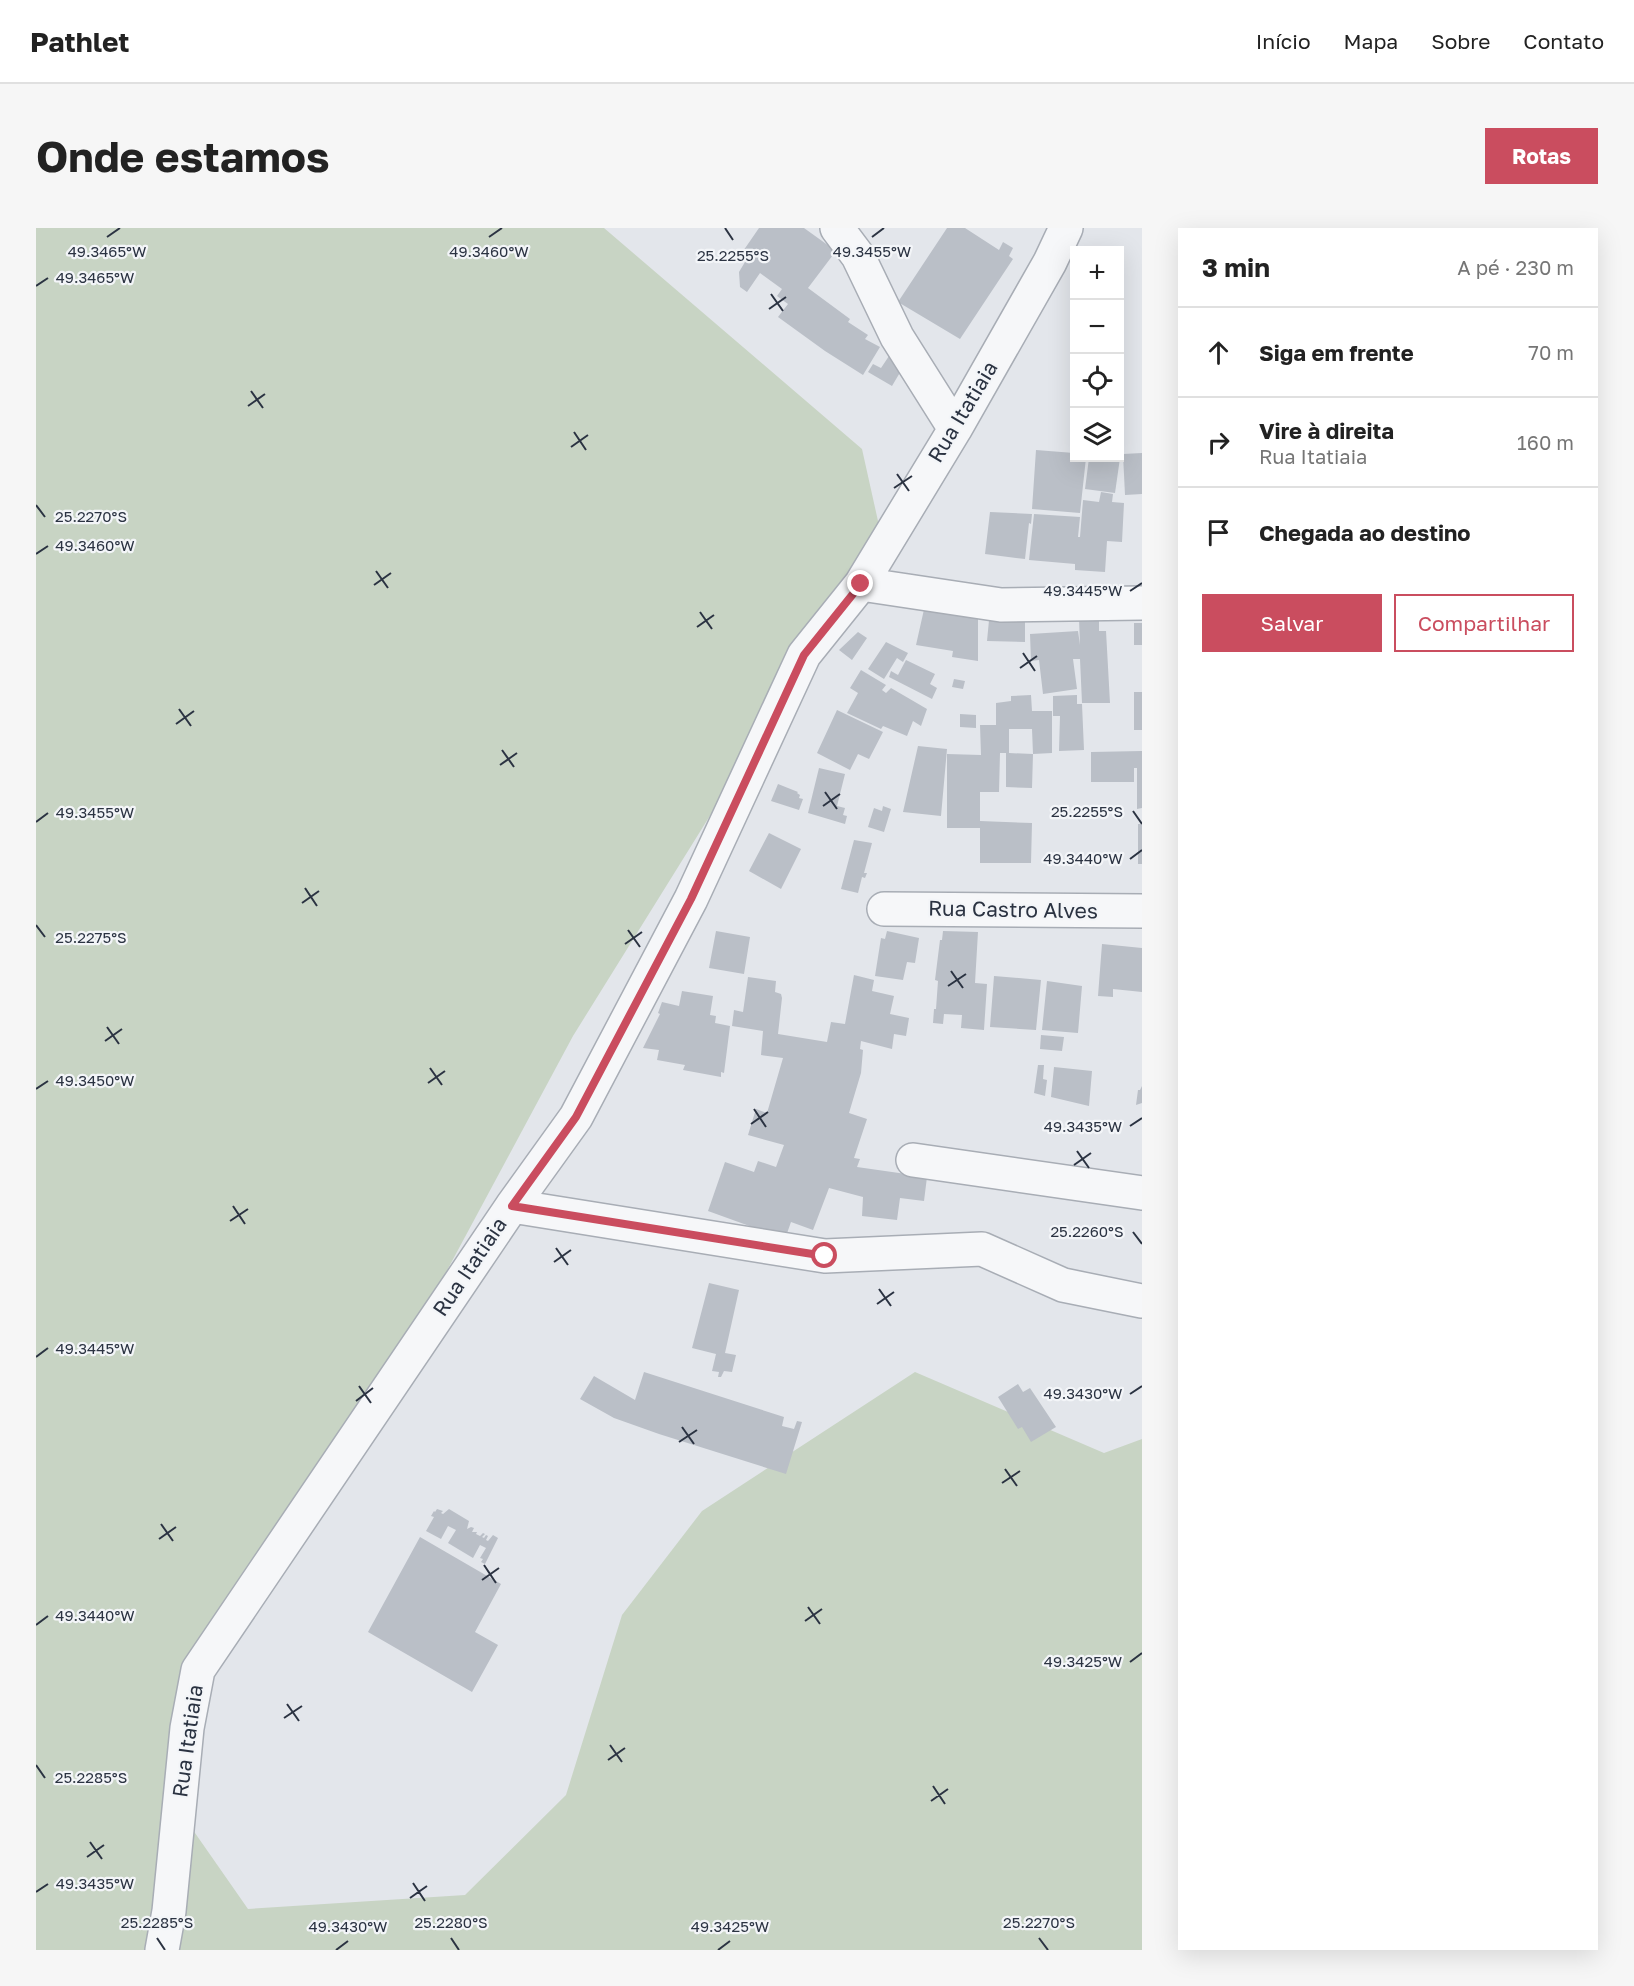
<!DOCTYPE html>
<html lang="pt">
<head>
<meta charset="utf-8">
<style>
  :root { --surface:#fff; --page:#f6f6f6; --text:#222; --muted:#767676; --line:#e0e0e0; --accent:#ca4d5f }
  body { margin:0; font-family:"Golos Text",sans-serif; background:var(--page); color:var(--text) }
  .controls { position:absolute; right:18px; top:18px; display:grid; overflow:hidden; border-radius:0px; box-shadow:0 6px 24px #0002 }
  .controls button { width:54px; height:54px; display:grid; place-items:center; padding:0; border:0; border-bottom:2px solid var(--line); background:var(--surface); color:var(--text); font:30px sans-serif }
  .stop { position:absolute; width:18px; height:18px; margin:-14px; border:4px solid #ca4d5f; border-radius:50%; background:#fff }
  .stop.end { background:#ca4d5f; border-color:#fff; box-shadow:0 2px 6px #0008 }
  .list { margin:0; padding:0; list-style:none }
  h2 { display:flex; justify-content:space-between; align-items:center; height:78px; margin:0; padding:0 24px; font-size:26px }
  h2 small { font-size:20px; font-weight:400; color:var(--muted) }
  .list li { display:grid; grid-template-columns:39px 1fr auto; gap:18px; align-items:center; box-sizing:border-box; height:90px; padding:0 24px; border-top:2px solid var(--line) }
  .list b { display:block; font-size:22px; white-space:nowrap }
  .list p { margin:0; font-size:20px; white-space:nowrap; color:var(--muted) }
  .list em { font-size:20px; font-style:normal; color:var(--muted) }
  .actions { display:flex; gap:12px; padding:18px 24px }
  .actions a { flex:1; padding:14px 0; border:2px solid var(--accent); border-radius:0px; text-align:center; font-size:21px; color:var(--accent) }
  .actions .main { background:var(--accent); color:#fff }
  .icon { flex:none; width:33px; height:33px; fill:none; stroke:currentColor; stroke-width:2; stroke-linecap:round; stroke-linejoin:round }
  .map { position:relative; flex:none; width:1106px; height:1722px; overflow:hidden; border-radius:0px }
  header { display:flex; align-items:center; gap:36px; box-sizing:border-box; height:84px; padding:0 30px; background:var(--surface); border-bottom:2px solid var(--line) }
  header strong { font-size:28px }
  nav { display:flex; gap:33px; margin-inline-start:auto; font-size:21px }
  .intro { display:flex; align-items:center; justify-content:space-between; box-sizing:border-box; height:144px; padding:0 36px }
  h1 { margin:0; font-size:42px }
  .button { padding:15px 27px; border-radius:0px; background:var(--accent); color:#fff; font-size:21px; font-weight:700 }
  main { display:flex; gap:36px; padding:0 36px }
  aside { flex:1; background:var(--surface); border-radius:0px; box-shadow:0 6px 24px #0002 }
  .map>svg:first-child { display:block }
</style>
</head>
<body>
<header>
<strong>Pathlet</strong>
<nav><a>Início</a><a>Mapa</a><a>Sobre</a><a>Contato</a></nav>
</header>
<div class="intro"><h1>Onde estamos</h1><a class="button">Rotas</a></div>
<main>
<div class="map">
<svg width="1106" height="1722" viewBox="0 0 1106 1722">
  <rect width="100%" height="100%" fill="#e3e6eb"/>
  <!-- green -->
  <path fill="#c8d4c4" d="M0 0H568L826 221 846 311 537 808 408 1048 144 1454 136 1572 212 1681 429 1667 530 1567 586 1387 666 1283 879 1144 1068 1225 1106 1211V1722H0Z"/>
  <!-- building -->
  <path fill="#babfc7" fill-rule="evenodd" d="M723 0H768L800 23 772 60 814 91 812 94 832 107 829 111 844 119 827 147 789 123 742 89 752 76 741 68 746 61 724 45 711 64 704 59 703 44 709 34 703 29Z
    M911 0H929L963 22 967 14 977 20 973 28 977 31 924 111 862 74Z
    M857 122 872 131 856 158 832 144 837 136 845 140Z
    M1000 222 1038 225V230H1050L1044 285 996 281Z
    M1106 225V266L1089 267 1087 226Z
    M1053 230H1084L1079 265 1049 261Z
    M1065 264 1077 266 1076 274 1088 275 1086 314 1071 313 1069 344 1039 342V336L993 332 998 286 1044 289 1042 309H1044L1047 272 1063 274Z
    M954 284 996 286 995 296 993 295 989 331 949 326Z
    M889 377 942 388V433L916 429 917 423 880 417Z
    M954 382 989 392V414L951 413Z
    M1063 389V403H1070L1074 475H1046L1044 431H1037L1041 461 1007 466 1003 432 995 433 994 406 1042 403 1044 417 1043 390Z
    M1098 395H1106V417H1098Z
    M822 404 831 410 816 432 803 422Z
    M850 414 872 425 867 434 861 430 848 451 832 441Z
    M870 432 899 446 894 456 901 460 896 471 853 449 855 443 862 447Z
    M825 442 850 457 846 462 850 465 855 460 891 481 885 498 877 493 871 508 847 498 845 501 811 485 822 465 814 460Z
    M918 451 929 453 927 461 916 459Z
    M1098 464H1106V502H1098Z
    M995 467 996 483H1016V525L997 526 996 560 970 559V525H964L963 564H944V593L996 595 995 635H944V600H911V526L945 527 944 497H960V475L975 473V468ZM973 501H996L997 526 973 525Z
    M1041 467V476H1046L1048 522 1023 523 1024 488H1017V468Z
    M801 482 847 504 833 531 822 526 814 542 781 525Z
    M924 486 940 487V500L924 499Z
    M882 518 911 521 905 588 867 584Z
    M1106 523V580L1101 581V540H1098V554H1055V524Z
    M783 540 809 546 801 578 809 580 807 587 811 588 809 596 772 585Z
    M742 556 762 564 761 565 764 567 763 570 767 571 763 582 735 573Z
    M847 578 855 581 848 604 832 599 838 580 846 583Z
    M1102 596H1106V636H1102Z
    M733 605 765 621 745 661 713 643Z
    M818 612 836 615 828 645H831L829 650 826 649 822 665 805 661Z
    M680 703 714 709 708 746 673 740Z
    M851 703 883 710 879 735 871 734 867 752 839 748 845 710 849 711Z
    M907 703 942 704 939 755 951 756 948 802 925 800 926 787 908 786 907 796 897 795 898 781H900L902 753 899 752 904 712H906Z
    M1066 716 1106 720V764L1077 761V769L1062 768Z
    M818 747 838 752 836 763 858 768 854 786 873 790 870 808 858 806 856 821 825 813 824 821 827 822 825 845 813 885 831 891 818 930 824 931 821 939 891 949 888 973 864 970 861 992 826 988 827 969 793 960 777 1002 755 994 749 1011 672 983 689 934 718 944 722 933 740 939 748 917 712 907 720 881 731 885 747 830 725 827 727 803 696 798 698 782 707 784 712 749 740 753 739 764 745 766 746 770 742 806 791 814 795 794 809 796Z
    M958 748 1005 752 1000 802 954 799Z
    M1011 753 1046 758 1042 805 1006 802Z
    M646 763 677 768 674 787 680 788 679 795 694 798 688 845 685 844V849L647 842 649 837 621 832 623 822 607 820 624 786 622 785 626 774 643 778Z
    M1005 807 1028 809 1026 823 1004 821Z
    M1002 837H1008L1007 851 1011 852 1009 868 998 865Z
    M1018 839 1056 843 1053 878 1015 869Z
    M1106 858V875L1100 877 1102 862H1104Z
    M673 1055 703 1062 689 1125 700 1127 696 1144 688 1143 685 1149H682L683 1144 676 1143 680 1126 656 1120Z
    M608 1144 748 1189 746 1198 758 1201 761 1193 766 1194 750 1246 623 1206 578 1190 544 1171 558 1148 599 1172Z
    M982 1156 987 1164 994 1160 1020 1199 995 1214 986 1199 982 1201 962 1169Z
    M401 1281 407 1283 405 1285 407 1286 413 1281 433 1293 431 1301 435 1299 438 1300 436 1304H441L440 1306 444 1308 447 1305 449 1306 446 1309 448 1310 450 1307 452 1308 450 1312 452 1313 457 1307 462 1310 449 1336 445 1334 447 1331 444 1330 450 1320 444 1317 437 1330 412 1315 420 1302 412 1298 405 1311 390 1303 398 1289 395 1288 398 1283 399 1284Z
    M384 1309 465 1356 439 1404 462 1417 436 1464 332 1404Z"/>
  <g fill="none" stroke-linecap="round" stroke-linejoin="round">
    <!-- minor casing -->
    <g stroke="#a8adb5" stroke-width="36">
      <path id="minor" d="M801 0 822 28 861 109 919 201
        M825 356 965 377 1106 375
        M848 681 1106 683
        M877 932 1106 965
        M476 978 789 1028 946 1021 1027 1057 1106 1073
        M126 1722 133 1683 151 1500 162 1442 476 978 540 889 655 671 768 427 825 356 919 201 1014 34 1030 0"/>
    </g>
    <!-- minor -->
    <use href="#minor" stroke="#f6f7f9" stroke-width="33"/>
  </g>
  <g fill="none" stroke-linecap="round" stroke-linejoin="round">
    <!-- route -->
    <path stroke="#ca4d5f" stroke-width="8" d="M789 1028 476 978 540 889 655 671 768 427 825 356"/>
  </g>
  <!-- ticks -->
  <path fill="none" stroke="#2b3342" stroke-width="2" d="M689 0 697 12M71 9 84 0M453 9 466 0M836 9 848 0M0 58 12 50M735 66 747 83M733 81 750 69M215 163 227 180M212 178 229 166M538 204 550 222M535 219 552 207M861 246 873 263M858 260 876 248M0 277 9 289M0 326 12 318M340 343 352 360M338 357 355 345M1094 363 1106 355M664 384 676 401M661 399 678 387M987 425 999 443M984 440 1001 428M143 481 155 498M140 496 158 483M466 522 478 539M464 537 481 525M789 564 801 581M787 578 804 566M1097 583 1106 596M0 594 12 585M1094 631 1106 622M269 660 281 678M266 675 283 663M0 697 9 709M592 702 604 719M589 716 606 704M915 743 927 760M912 758 930 746M71 799 83 816M69 813 86 801M394 840 406 857M392 855 409 843M0 861 12 853M718 881 730 899M715 896 732 884M1094 898 1106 890M1041 923 1053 940M1038 937 1055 925M197 978 209 996M194 993 212 981M1097 1004 1106 1016M520 1020 532 1037M518 1034 535 1022M843 1061 855 1078M841 1076 858 1064M0 1129 12 1120M323 1158 335 1175M1094 1166 1106 1158M320 1173 337 1160M646 1199 658 1216M643 1214 661 1202M969 1241 981 1258M966 1255 984 1243M125 1296 137 1313M123 1311 140 1299M448 1337 460 1355M446 1352 463 1340M772 1379 784 1396M769 1393 786 1381M0 1397 12 1388M1094 1434 1106 1425M251 1476 263 1493M248 1490 266 1478M574 1517 586 1534M572 1532 589 1520M0 1537 9 1550M897 1558 909 1576M895 1573 912 1561M54 1614 66 1631M51 1629 68 1617M377 1655 389 1673M0 1664 12 1656M374 1670 391 1658M121 1710 129 1722M415 1710 423 1722M1003 1710 1012 1722M300 1722 312 1713M682 1722 694 1713"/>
  <g text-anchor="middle" stroke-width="4.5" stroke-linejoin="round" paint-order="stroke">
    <!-- street labels -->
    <g font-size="21" fill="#2b3342" stroke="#f3f5f8">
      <text transform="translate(927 184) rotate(-59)" y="7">Rua Itatiaia</text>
      <text transform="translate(977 682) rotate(1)" y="7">Rua Castro Alves</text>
      <text transform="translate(434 1039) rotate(-56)" y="7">Rua Itatiaia</text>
      <text transform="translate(152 1513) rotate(-82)" y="7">Rua Itatiaia</text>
    </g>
  </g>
  <g font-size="15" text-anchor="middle" fill="#2b3342" stroke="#f3f5f8" stroke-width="4.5" stroke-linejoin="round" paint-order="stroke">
    <text x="453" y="29">49.3460°W</text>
    <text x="71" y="29">49.3465°W</text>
    <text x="836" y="29">49.3455°W</text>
    <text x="697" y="33">25.2255°S</text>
    <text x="59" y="55">49.3465°W</text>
    <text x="55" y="294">25.2270°S</text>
    <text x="59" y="323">49.3460°W</text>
    <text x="1047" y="368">49.3445°W</text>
    <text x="1051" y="589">25.2255°S</text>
    <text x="59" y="590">49.3455°W</text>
    <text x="1047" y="636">49.3440°W</text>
    <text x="55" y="715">25.2275°S</text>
    <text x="59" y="858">49.3450°W</text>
    <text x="1047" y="904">49.3435°W</text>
    <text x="1051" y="1009">25.2260°S</text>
    <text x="59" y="1126">49.3445°W</text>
    <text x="1047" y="1171">49.3430°W</text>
    <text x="59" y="1393">49.3440°W</text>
    <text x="1047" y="1439">49.3425°W</text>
    <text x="55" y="1555">25.2285°S</text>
    <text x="59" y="1661">49.3435°W</text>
    <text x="121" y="1700">25.2285°S</text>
    <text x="415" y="1700">25.2280°S</text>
    <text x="1003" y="1700">25.2270°S</text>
    <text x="312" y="1704">49.3430°W</text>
    <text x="694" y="1704">49.3425°W</text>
  </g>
</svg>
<div class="controls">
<button>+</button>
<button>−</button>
<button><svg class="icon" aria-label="locate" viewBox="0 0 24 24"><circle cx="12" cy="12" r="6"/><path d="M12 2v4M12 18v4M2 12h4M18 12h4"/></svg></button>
<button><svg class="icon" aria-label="layers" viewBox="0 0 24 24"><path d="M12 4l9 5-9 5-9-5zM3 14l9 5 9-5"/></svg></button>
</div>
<div class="stop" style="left:789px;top:1028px"></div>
<div class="stop end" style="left:825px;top:356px"></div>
</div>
<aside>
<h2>3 min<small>A pé · 230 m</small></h2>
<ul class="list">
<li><svg class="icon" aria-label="ahead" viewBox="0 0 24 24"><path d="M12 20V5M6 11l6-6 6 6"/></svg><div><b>Siga em frente</b></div><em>70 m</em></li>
<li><svg class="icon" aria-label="right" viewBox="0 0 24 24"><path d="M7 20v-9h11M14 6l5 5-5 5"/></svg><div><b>Vire à direita</b><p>Rua Itatiaia</p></div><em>160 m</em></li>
<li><svg class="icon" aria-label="arrive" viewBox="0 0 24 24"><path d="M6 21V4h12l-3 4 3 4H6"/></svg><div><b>Chegada ao destino</b></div></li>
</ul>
<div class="actions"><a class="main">Salvar</a><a>Compartilhar</a></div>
</aside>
</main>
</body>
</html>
